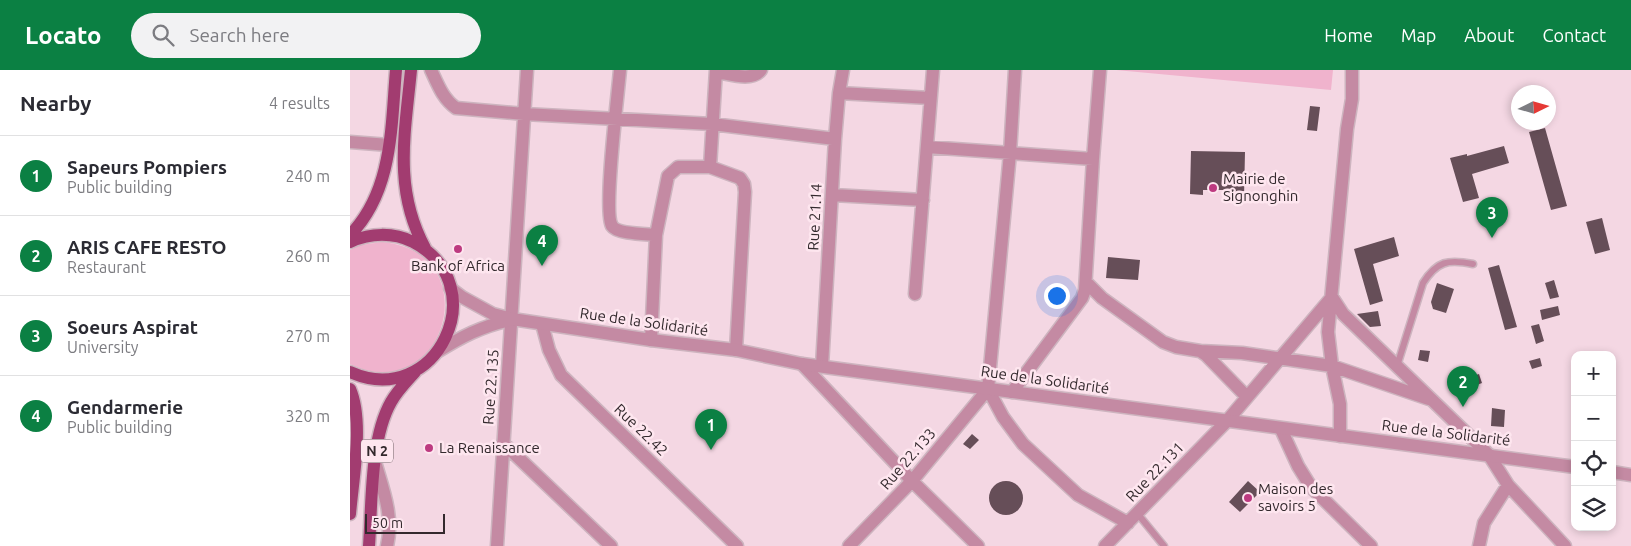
<!DOCTYPE html>
<html lang="en">
<head>
<meta charset="utf-8">
<style>
  :root { --surface:#fff; --page:#f2f2f3; --text:#2b2b33; --muted:#7c7c81; --line:#e1e1e2; --accent:#0b8043 }
  body { margin:0; font-family:Ubuntu,sans-serif; background:var(--page); color:var(--text) }
  .controls { position:absolute; right:15px; bottom:15px; display:grid; overflow:hidden; border-radius:10px; box-shadow:0 2px 8px #0003 }
  .controls button { width:45px; height:45px; display:grid; place-items:center; padding:0; border:0; border-bottom:1px solid var(--line); background:var(--surface); color:var(--text); font:25px sans-serif }
  .compass { position:absolute; left:1161px; top:15px; width:45px; height:45px; border-radius:50%; background:var(--surface); box-shadow:0 2px 8px #0003; rotate:85deg }
  .scale { position:absolute; left:15px; bottom:12px; width:80px; box-sizing:border-box; padding-left:5px; border:2px solid #33292d; border-top:0; font-size:14px; line-height:18px; white-space:nowrap; color:#33292d; -webkit-text-stroke:4px #fee6ef; paint-order:stroke }
  .you { position:absolute; left:706px; top:225px; width:18px; height:18px; margin:-12px; border:4px solid #fff; border-radius:50%; background:#1a73e8; box-shadow:0 0 0 8px #1a73e833 }
  .badge { display:grid; place-items:center; width:32px; height:32px; border-radius:50%; background:var(--accent); color:#fff; font-size:16px; font-weight:700 }
  .pin { position:absolute; translate:-50% -41px; filter:drop-shadow(0 1px 2px #0008) }
  .pin::after { content:''; position:absolute; top:26px; width:18px; height:15px; background:inherit; clip-path:polygon(0 0,100% 0,50% 100%) }
  .list { margin:0; padding:0; list-style:none }
  h2 { display:flex; justify-content:space-between; align-items:center; height:65px; margin:0; padding:0 20px; font-size:21px }
  h2 small { font-size:16px; font-weight:400; color:var(--muted) }
  .list li { display:grid; grid-template-columns:32px 1fr auto; gap:15px; align-items:center; box-sizing:border-box; height:80px; padding:0 20px; border-top:1px solid var(--line) }
  .list b { display:block; font-size:19px; white-space:nowrap }
  .list p { margin:0; font-size:16px; white-space:nowrap; color:var(--muted) }
  .list em { font-size:16px; font-style:normal; color:var(--muted) }
  .icon { flex:none; width:28px; height:28px; fill:none; stroke:currentColor; stroke-width:2; stroke-linecap:round; stroke-linejoin:round }
  .map { position:relative; flex:none; width:1281px; height:476px; overflow:hidden }
  header { display:flex; align-items:center; gap:30px; box-sizing:border-box; height:70px; padding:0 25px; background:var(--accent); color:#fff }
  header strong { font-size:24px }
  nav { display:flex; gap:28px; margin-inline-start:auto; font-size:18px }
  .search { width:350px; height:45px; background:var(--page); display:flex; align-items:center; gap:12px; box-sizing:border-box; padding:0 18px; border-radius:28px; color:var(--muted); font-size:19px }
  main { display:flex }
  aside { flex:1; background:var(--surface) }
  .map>svg:first-child { display:block }
</style>
</head>
<body>
<header>
<strong>Locato</strong>
<div class="search"><svg class="icon" aria-label="search" viewBox="0 0 24 24"><circle cx="10" cy="10" r="6"/><path d="M15 15l6 6"/></svg>Search here</div>
<nav><a>Home</a><a>Map</a><a>About</a><a>Contact</a></nav>
</header>
<main>
<aside>
<h2>Nearby<small>4 results</small></h2>
<ul class="list">
<li><span class="badge">1</span><div><b>Sapeurs Pompiers</b><p>Public building</p></div><em>240 m</em></li>
<li><span class="badge">2</span><div><b>ARIS CAFE RESTO</b><p>Restaurant</p></div><em>260 m</em></li>
<li><span class="badge">3</span><div><b>Soeurs Aspirat</b><p>University</p></div><em>270 m</em></li>
<li><span class="badge">4</span><div><b>Gendarmerie</b><p>Public building</p></div><em>320 m</em></li>
</ul>
</aside>
<div class="map">
<svg width="1281" height="476" viewBox="0 0 1281 476">
  <rect width="100%" height="100%" fill="#f4d7e3"/>
  <!-- green -->
  <path fill="#f0b3cd" d="M766 0H983L981 20Z
    M32 172C140 182 95 340 0 294V180L11 175Z"/>
  <!-- building -->
  <path fill="#664e58" d="M960 36 970 37 967 61 957 60Z
    M1195 58 1217 136 1201 140 1179 62Z
    M1154 76 1159 93 1122 104 1129 128 1113 132 1100 88 1117 84V86Z
    M841 81 895 82 894 127 880 126 881 120H853V125L840 124Z
    M1252 148 1260 180 1245 184 1236 152Z
    M1044 167 1049 186 1023 194 1033 231 1020 235 1004 179Z
    M758 187 790 190 788 210 756 208Z
    M1149 195 1167 257 1155 260 1138 198Z
    M1204 210 1209 227 1200 229 1195 213Z
    M1087 213 1104 219 1096 243 1083 239 1081 232Z
    M1208 236 1210 245 1192 250 1190 240Z
    M1028 241 1031 256 1020 257 1007 244Z
    M1189 254 1194 271 1186 274 1181 256Z
    M1070 280 1080 281 1078 292 1068 290Z
    M1190 288 1192 296 1182 299 1179 291Z
    M1129 304 1132 313 1111 321 1108 311Z
    M1142 338 1155 340 1154 357 1141 356Z
    M622 364 629 370 620 379 613 374Z
    M898 411 910 422 890 442 879 432Z
    M639 428a17 17 0 1 1 34 0a17 17 0 1 1-34 0Z"/>
  <g fill="none" stroke-linecap="round" stroke-linejoin="round">
    <!-- service casing -->
    <g stroke="#cdb4bf" stroke-width="9">
      <path id="service" d="M1047 296 1073 213C1087 191 1098 189 1123 194
        M787 443 814 476"/>
    </g>
    <!-- minor casing -->
    <g stroke="#cdb4bf" stroke-width="15">
      <path id="minor" d="M81 0C88 15 93 29 106 38L174 44 362 54 485 69
        M270 0C268 24 253 142 262 156 267 164 296 164 306 165
        M665 0 660 83 638 319 653 347 673 374 728 425 778 453
        M367 2C380 4 402 12 411 0
        M489 23 580 28
        M0 72 39 75
        M577 77 743 89
        M360 97 366 0
        M483 125 573 130
        M737 213 752 228 813 272 826 277 850 281 856 285 897 327
        M565 224 583 0
        M982 227 993 244 1139 385 1158 415 1215 476
        M192 254 199 280 211 305 387 476
        M301 270 306 165 318 106 328 97H360L390 108 394 114 395 122 386 280
        M850 281 892 283 982 296 1079 329
        M452 294 562 411 628 476
        M472 296 485 69 489 23 493 0
        M662 322 732 228 735 220 743 89 750 0
        M931 359 948 396 961 417 1021 476
        M990 366V334L982 296 978 262 997 59 1002 29V0
        M153 373 261 476
        M147 476 177 0
        M499 476 562 411 638 319
        M755 476 877 351 982 227
        M1129 476 1134 453 1158 415"/>
    </g>
    <!-- tertiary casing -->
    <g stroke="#cdb4bf" stroke-width="15">
      <path id="tertiary" d="M100 218 112 227 143 244 162 249 301 270 386 280 452 294 1225 397
        M87 282C111 267 132 256 160 250
        M25 392C33 419 44 447 37 476
        M1262 402 1281 405"/>
    </g>
    <!-- primary casing -->
    <g stroke="#cdb4bf" stroke-width="15">
      <path id="primary" d="M61 0C55 63 43 119 75 178
        M0 165C43 121 41 57 46 0
        M0 172C20 163 43 162 63 172 146 215 87 341 0 302
        M0 319C14 351 3 408 0 444
        M19 476C22 434 20 369 41 332 47 321 56 312 65 302"/>
    </g>
    <!-- service -->
    <use href="#service" stroke="#c48aa3" stroke-width="6"/>
    <!-- minor -->
    <use href="#minor" stroke="#c48aa3" stroke-width="12"/>
    <!-- tertiary -->
    <use href="#tertiary" stroke="#c48aa3" stroke-width="12"/>
    <!-- primary -->
    <use href="#primary" stroke="#a23c70" stroke-width="12"/>
  </g>
  <!-- markers -->
  <g fill="#bd3a80" stroke="#fee6ef" stroke-width="2">
    <circle cx="863" cy="118" r="5"/>
    <circle cx="108" cy="179" r="5"/>
    <circle cx="79" cy="378" r="5"/>
    <circle cx="898" cy="428" r="5"/>
  </g>
  <g text-anchor="middle" stroke-width="5" stroke-linejoin="round" paint-order="stroke">
    <!-- shield labels -->
    <rect fill="#fee6ef" stroke="#706267" stroke-width="1" x="11" y="369.5" width="32" height="23" rx="4"/>
    <g font-size="14" font-weight="bold" fill="#33292d">
      <text x="27" y="386">N 2</text>
    </g>
    <!-- poi labels -->
    <g font-size="15" fill="#33292d" stroke="#fee6ef" text-anchor="start">
      <text x="873" y="114">Mairie de<tspan x="873" dy="17">Signonghin</tspan></text>
      <text x="108" y="201" text-anchor="middle">Bank of Africa</text>
      <text x="89" y="383">La Renaissance</text>
      <text x="908" y="424">Maison des<tspan x="908" dy="17">savoirs 5</tspan></text>
    </g>
    <!-- street labels -->
    <g font-size="15" fill="#33292d" stroke="#fee6ef">
      <text transform="translate(465 147) rotate(-87)" y="5">Rue 21.14</text>
      <text transform="translate(294 252) rotate(8)" y="5">Rue de la Solidarité</text>
      <text transform="translate(695 310) rotate(8)" y="5">Rue de la Solidarité</text>
      <text transform="translate(141 317) rotate(-86)" y="5">Rue 22.135</text>
      <text transform="translate(291 360) rotate(44)" y="5">Rue 22.42</text>
      <text transform="translate(1096 363) rotate(7)" y="5">Rue de la Solidarité</text>
      <text transform="translate(558 389) rotate(-49)" y="5">Rue 22.133</text>
      <text transform="translate(805 402) rotate(-46)" y="5">Rue 22.131</text>
    </g>
  </g>
</svg>
<div class="controls">
<button>+</button>
<button>−</button>
<button><svg class="icon" aria-label="locate" viewBox="0 0 24 24"><circle cx="12" cy="12" r="6"/><path d="M12 2v4M12 18v4M2 12h4M18 12h4"/></svg></button>
<button><svg class="icon" aria-label="layers" viewBox="0 0 24 24"><path d="M12 4l9 5-9 5-9-5zM3 14l9 5 9-5"/></svg></button>
</div>
<svg class="compass" viewBox="-18 -18 36 36"><path d="M0-13l5 13h-10z" fill="#e53935"/><path d="M0 13l5-13h-10z" fill="#7c7c81"/></svg>
<div class="scale">50 m</div>
<div class="you"></div>
<div class="pin badge" style="left:361px;top:380px">1</div>
<div class="pin badge" style="left:1113px;top:337px">2</div>
<div class="pin badge" style="left:1142px;top:168px">3</div>
<div class="pin badge" style="left:192px;top:196px">4</div>
</div>
</main>
</body>
</html>
